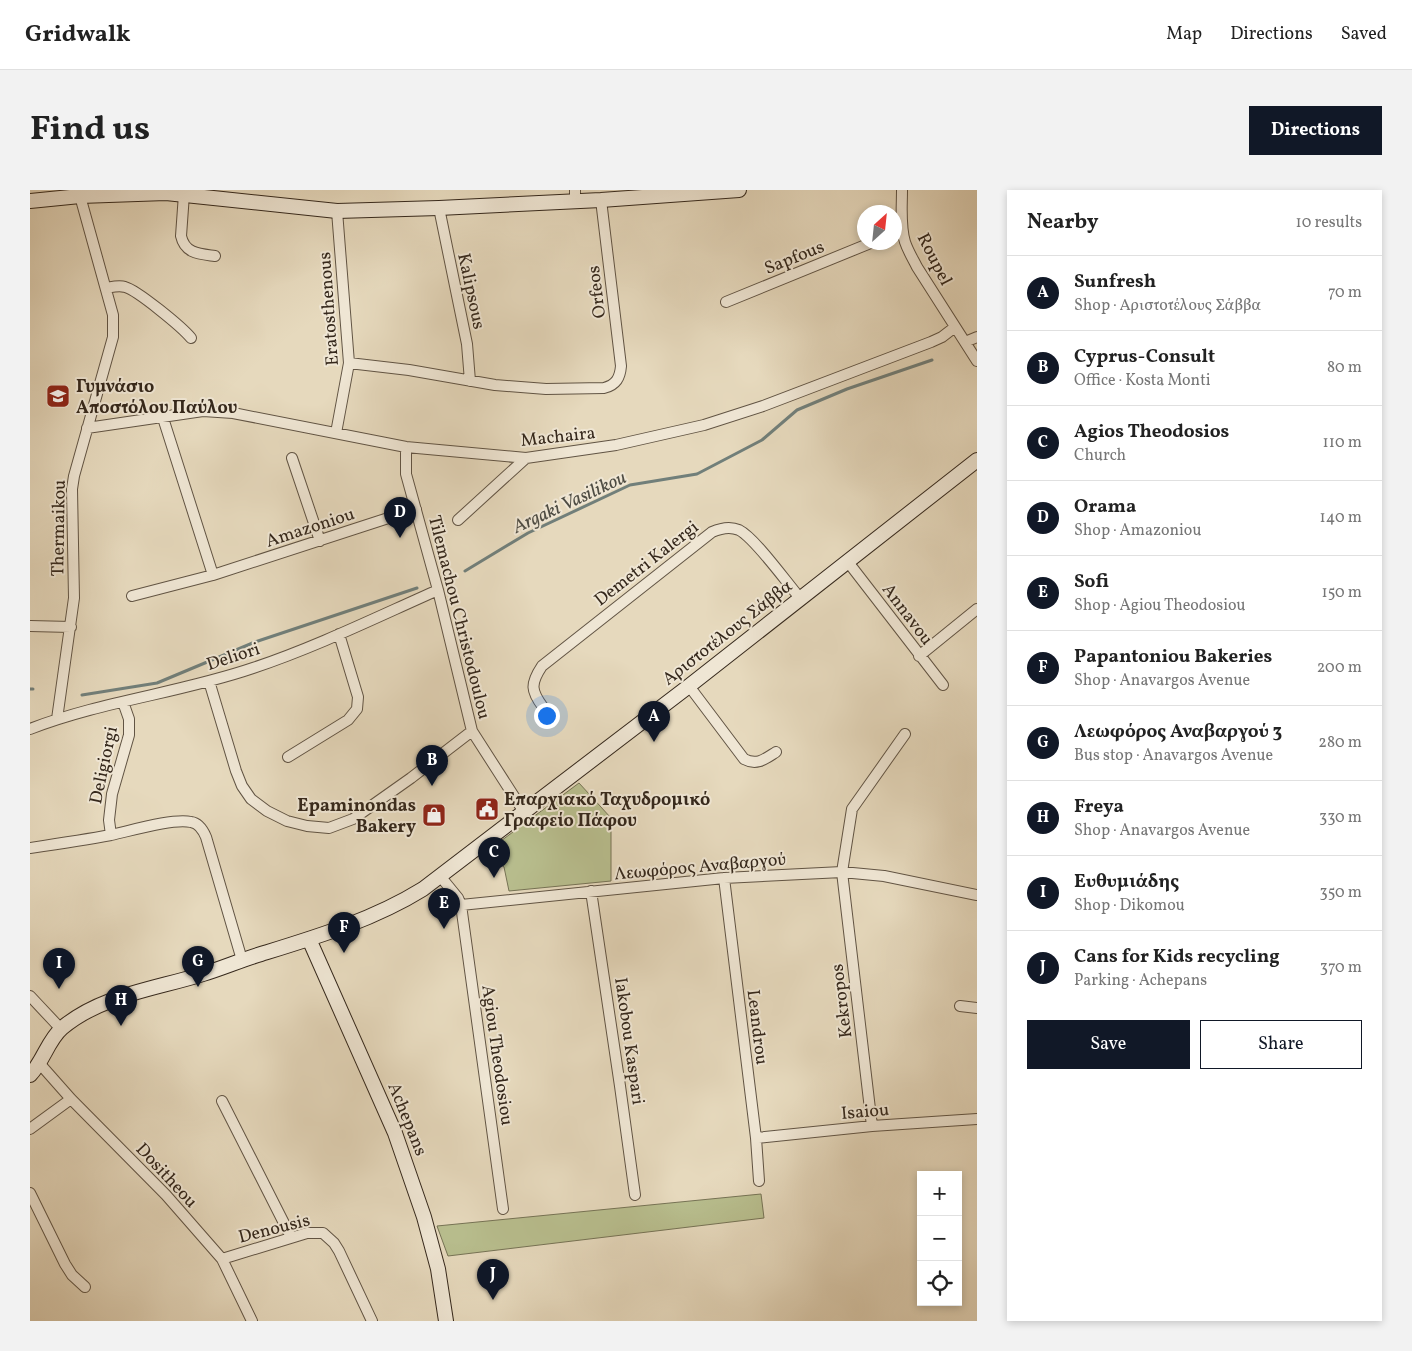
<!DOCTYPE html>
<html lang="en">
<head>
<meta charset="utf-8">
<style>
  :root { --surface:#fff; --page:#f2f2f2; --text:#222; --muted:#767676; --line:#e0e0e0; --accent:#111827 }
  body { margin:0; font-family:Vollkorn,serif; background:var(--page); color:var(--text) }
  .controls { position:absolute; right:15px; bottom:15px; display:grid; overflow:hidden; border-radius:0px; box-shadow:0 2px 8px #0003 }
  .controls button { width:45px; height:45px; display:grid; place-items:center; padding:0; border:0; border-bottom:1px solid var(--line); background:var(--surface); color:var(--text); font:25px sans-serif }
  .compass { position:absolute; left:827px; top:15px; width:45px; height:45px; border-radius:50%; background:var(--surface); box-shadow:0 2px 8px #0003; rotate:27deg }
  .you { position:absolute; left:516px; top:525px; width:18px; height:18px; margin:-12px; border:4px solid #fff; border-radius:50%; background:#1a73e8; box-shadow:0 0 0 8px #1a73e833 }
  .badge { display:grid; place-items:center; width:32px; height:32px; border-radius:50%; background:var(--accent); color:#fff; font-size:16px; font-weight:700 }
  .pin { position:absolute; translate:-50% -41px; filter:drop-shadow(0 1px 2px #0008) }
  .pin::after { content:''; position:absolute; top:26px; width:18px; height:15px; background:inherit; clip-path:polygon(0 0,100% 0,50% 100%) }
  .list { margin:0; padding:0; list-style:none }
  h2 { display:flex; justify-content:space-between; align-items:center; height:65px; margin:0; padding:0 20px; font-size:21px }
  h2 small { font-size:16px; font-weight:400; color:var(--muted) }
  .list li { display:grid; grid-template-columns:32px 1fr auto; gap:15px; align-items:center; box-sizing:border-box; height:75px; padding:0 20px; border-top:1px solid var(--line) }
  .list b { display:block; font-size:19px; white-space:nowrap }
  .list p { margin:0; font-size:16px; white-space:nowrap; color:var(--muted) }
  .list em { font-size:16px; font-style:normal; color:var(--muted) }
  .actions { display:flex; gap:10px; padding:15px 20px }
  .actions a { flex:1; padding:11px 0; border:1px solid var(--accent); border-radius:0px; text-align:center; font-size:18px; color:var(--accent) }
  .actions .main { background:var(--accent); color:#fff }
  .icon { flex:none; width:28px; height:28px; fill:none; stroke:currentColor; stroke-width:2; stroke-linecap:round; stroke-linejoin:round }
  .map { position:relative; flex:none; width:947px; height:1131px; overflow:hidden; border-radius:0px }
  header { display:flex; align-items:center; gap:30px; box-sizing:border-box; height:70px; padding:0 25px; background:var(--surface); border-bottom:1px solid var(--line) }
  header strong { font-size:24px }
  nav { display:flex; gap:28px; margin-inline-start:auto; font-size:18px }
  .intro { display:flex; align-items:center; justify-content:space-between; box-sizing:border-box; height:120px; padding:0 30px }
  h1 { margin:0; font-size:35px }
  .button { padding:12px 22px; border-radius:0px; background:var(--accent); color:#fff; font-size:18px; font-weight:700 }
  main { display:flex; gap:30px; padding:0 30px }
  aside { flex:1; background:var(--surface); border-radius:0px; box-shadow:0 2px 8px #0003 }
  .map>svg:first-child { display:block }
</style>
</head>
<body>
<header>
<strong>Gridwalk</strong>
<nav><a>Map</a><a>Directions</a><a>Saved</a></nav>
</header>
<div class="intro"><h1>Find us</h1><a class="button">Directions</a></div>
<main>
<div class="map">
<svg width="947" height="1131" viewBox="0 0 947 1131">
  <rect width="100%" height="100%" fill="#e6d9bd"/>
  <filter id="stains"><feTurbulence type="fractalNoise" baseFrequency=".004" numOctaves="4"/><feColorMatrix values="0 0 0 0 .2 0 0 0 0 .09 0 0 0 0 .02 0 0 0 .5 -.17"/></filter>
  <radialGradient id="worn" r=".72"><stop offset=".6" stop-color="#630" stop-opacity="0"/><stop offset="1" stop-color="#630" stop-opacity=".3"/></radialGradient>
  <!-- green -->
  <path fill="#b8be8e" stroke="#767355" d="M549 593 581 628V691L479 701 474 677 456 662Z
    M731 1004 734 1028 418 1066 407 1036Z"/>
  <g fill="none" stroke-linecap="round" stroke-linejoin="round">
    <!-- stream -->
    <path stroke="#717f7a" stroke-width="3" d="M435 381 498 343 600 295 667 284 732 250 767 220 817 199 902 170
      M0 499H3
      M52 505 127 493 225 452 387 398"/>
    <!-- street casing -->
    <g stroke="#615444" stroke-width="12">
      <path id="street" d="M545 0V11
        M872 0C872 17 870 36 875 52 878 61 883 69 887 77L947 171
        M154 4 151 46C155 64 170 64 185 66
        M409 18 437 154 440 191
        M76 98C82 97 89 95 95 97 107 100 152 137 161 148
        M696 112 843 52
        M935 152 947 147
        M319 173 379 180 465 195 516 199 574 198C586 195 590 188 591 176L571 10
        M133 228 183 385
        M57 238 173 221 203 223 376 257 496 268 586 255 674 235 733 216 901 152 912 147 925 137
        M306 243 319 173 307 21
        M376 257V284L408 400 442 541 494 622
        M262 268 290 351
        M428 330 496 268
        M818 372 913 495
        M102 406 183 385 386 319
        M0 436 41 437
        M889 466 947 419
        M179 491 206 581 212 596 221 609 237 621 257 631 277 636 299 638 323 629 381 588 442 541
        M659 496 714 569C727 576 735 569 746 562
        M513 517C501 501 500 494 512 476L682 342C691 338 700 336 709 340 725 348 757 393 770 408
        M27 529 44 408 42 299 44 286 83 147V125L50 6
        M0 539C72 511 150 503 223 478 286 457 347 427 408 400
        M258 567 318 530 327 519 328 507 309 444
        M81 645 79 630 82 604 99 545V529L93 512
        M0 658C27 654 54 650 81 645 100 641 143 628 161 632 169 633 173 640 176 647L212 770
        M410 686 428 708 431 715 473 1019
        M694 688 726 948 729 991
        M561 701 590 896 605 1005
        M431 715 694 688 812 682 854 686 947 705
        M0 806 31 839
        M930 816 947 818
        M10 874 41 909 136 1005 192 1069 222 1131
        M192 911 261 1047
        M842 936 812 682 822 619 875 544
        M0 939 41 909
        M726 948 842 936 947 929
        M0 1003 35 1074 42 1085 55 1097
        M192 1069 277 1043H293L304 1053 309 1061 342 1131"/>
    </g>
    <!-- secondary casing -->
    <g stroke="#35281c" stroke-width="16">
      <path id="secondary" d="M0 11 50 6 136 3 307 21 409 18 571 10 709 0
        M279 749 365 943 394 1027 408 1079 416 1131
        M0 885C13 872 18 850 32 838 71 805 126 799 173 784 193 778 211 770 231 764 286 747 343 730 393 699L659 496 947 270"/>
    </g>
    <!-- street -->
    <use href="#street" stroke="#efe6d4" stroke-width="10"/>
    <!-- secondary -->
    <use href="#secondary" stroke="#efe6d4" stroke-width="14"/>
  </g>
  <!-- icons -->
  <defs>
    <g id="school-square" transform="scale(1.25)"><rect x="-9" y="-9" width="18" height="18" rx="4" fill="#8f2418" stroke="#efe6d4"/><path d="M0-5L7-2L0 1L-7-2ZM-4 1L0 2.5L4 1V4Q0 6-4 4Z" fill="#fff"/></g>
    <g id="civic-square" transform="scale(1.25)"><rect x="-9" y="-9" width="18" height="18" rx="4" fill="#8f2418" stroke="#efe6d4"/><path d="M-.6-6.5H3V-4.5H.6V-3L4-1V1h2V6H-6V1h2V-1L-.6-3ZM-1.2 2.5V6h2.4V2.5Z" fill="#fff"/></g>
    <g id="shop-square" transform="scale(1.25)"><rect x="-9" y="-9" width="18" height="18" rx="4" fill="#8f2418" stroke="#efe6d4"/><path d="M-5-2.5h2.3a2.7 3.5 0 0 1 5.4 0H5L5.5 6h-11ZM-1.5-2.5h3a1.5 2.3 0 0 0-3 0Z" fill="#fff"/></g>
  </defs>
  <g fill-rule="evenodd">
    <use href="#school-square" x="28" y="206"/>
    <use href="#civic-square" x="457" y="619"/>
    <use href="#shop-square" x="404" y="625"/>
  </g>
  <g text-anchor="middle" stroke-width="4" stroke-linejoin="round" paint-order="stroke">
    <!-- street labels -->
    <g font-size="18" fill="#35281c" stroke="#efe6d4">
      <text transform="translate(764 67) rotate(-22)" y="6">Sapfous</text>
      <text transform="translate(905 69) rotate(63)" y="6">Roupel</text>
      <text transform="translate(442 101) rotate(78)" y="6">Kalipsous</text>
      <text transform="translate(566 102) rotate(-97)" y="6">Orfeos</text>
      <text transform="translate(298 119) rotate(-94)" y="6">Eratosthenous</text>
      <text transform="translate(528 246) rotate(-6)" y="6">Machaira</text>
      <text transform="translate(280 337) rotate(-18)" y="6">Amazoniou</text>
      <text transform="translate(28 338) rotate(-89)" y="6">Thermaikou</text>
      <text transform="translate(616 373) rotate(-38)" y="6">Demetri Kalergi</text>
      <text transform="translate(878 424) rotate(53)" y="6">Annavou</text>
      <text transform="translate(430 427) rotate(76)" y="6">Tilemachou Christodoulou</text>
      <text transform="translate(697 442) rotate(-38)" y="6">Αριστοτέλους Σάββα</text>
      <text transform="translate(203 466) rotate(-18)" y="6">Deliori</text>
      <text transform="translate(73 575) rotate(-78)" y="6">Deligiorgi</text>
      <text transform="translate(670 676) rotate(-5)" y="6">Λεωφόρος Αναβαργού</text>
      <text transform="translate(811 811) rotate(-97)" y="6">Kekropos</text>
      <text transform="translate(728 837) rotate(83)" y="6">Leandrou</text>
      <text transform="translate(600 851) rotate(82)" y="6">Iakobou Kaspari</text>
      <text transform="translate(468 865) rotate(82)" y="6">Agiou Theodosiou</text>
      <text transform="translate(835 921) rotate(-5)" y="6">Isaiou</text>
      <text transform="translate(378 929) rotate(68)" y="6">Achepans</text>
      <text transform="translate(137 985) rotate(47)" y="6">Dositheou</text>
      <text transform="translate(244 1038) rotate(-14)" y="6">Denousis</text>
    </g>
    <!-- poi labels -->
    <g font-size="18" font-weight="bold" fill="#35281c" stroke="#efe6d4" text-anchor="start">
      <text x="46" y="202">Γυμνάσιο<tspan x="46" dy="21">Αποστόλου Παύλου</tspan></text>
      <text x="474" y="615">Επαρχιακό Ταχυδρομικό<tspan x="474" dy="21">Γραφείο Πάφου</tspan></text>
      <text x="386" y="621" text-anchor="end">Epaminondas<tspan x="386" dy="21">Bakery</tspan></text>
    </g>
    <!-- water labels -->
    <g font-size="19" font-style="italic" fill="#4e4c43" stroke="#efe6d4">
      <text transform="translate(539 311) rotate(-25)" y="7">Argaki Vasilikou</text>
    </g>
  </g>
  <rect width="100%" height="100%" filter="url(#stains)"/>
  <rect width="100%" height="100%" fill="url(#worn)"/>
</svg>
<div class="controls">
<button>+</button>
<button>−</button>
<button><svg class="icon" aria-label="locate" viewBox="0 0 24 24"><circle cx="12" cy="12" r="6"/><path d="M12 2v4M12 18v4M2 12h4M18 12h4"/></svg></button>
</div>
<svg class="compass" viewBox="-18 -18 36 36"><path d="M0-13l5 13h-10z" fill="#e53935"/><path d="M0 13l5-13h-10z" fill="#767676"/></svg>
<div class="you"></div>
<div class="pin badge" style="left:624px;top:552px">A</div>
<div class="pin badge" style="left:402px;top:596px">B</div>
<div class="pin badge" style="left:464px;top:688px">C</div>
<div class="pin badge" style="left:370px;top:348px">D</div>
<div class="pin badge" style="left:414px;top:739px">E</div>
<div class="pin badge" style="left:314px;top:763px">F</div>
<div class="pin badge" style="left:168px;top:797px">G</div>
<div class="pin badge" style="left:91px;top:836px">H</div>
<div class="pin badge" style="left:29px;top:799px">I</div>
<div class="pin badge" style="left:463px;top:1110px">J</div>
</div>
<aside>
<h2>Nearby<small>10 results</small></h2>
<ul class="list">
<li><span class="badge">A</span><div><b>Sunfresh</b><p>Shop · Αριστοτέλους Σάββα</p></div><em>70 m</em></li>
<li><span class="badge">B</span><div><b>Cyprus-Consult</b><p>Office · Kosta Monti</p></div><em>80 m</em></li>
<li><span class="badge">C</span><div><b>Agios Theodosios</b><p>Church</p></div><em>110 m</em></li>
<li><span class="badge">D</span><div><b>Orama</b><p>Shop · Amazoniou</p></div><em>140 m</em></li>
<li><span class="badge">E</span><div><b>Sofi</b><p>Shop · Agiou Theodosiou</p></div><em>150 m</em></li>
<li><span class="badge">F</span><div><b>Papantoniou Bakeries</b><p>Shop · Anavargos Avenue</p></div><em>200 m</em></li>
<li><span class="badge">G</span><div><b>Λεωφόρος Αναβαργού 3</b><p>Bus stop · Anavargos Avenue</p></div><em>280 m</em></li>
<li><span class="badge">H</span><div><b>Freya</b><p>Shop · Anavargos Avenue</p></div><em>330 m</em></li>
<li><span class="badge">I</span><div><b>Ευθυμιάδης</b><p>Shop · Dikomou</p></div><em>350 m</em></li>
<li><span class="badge">J</span><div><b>Cans for Kids recycling</b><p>Parking · Achepans</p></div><em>370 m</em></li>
</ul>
<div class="actions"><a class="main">Save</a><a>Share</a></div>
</aside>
</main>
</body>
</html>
